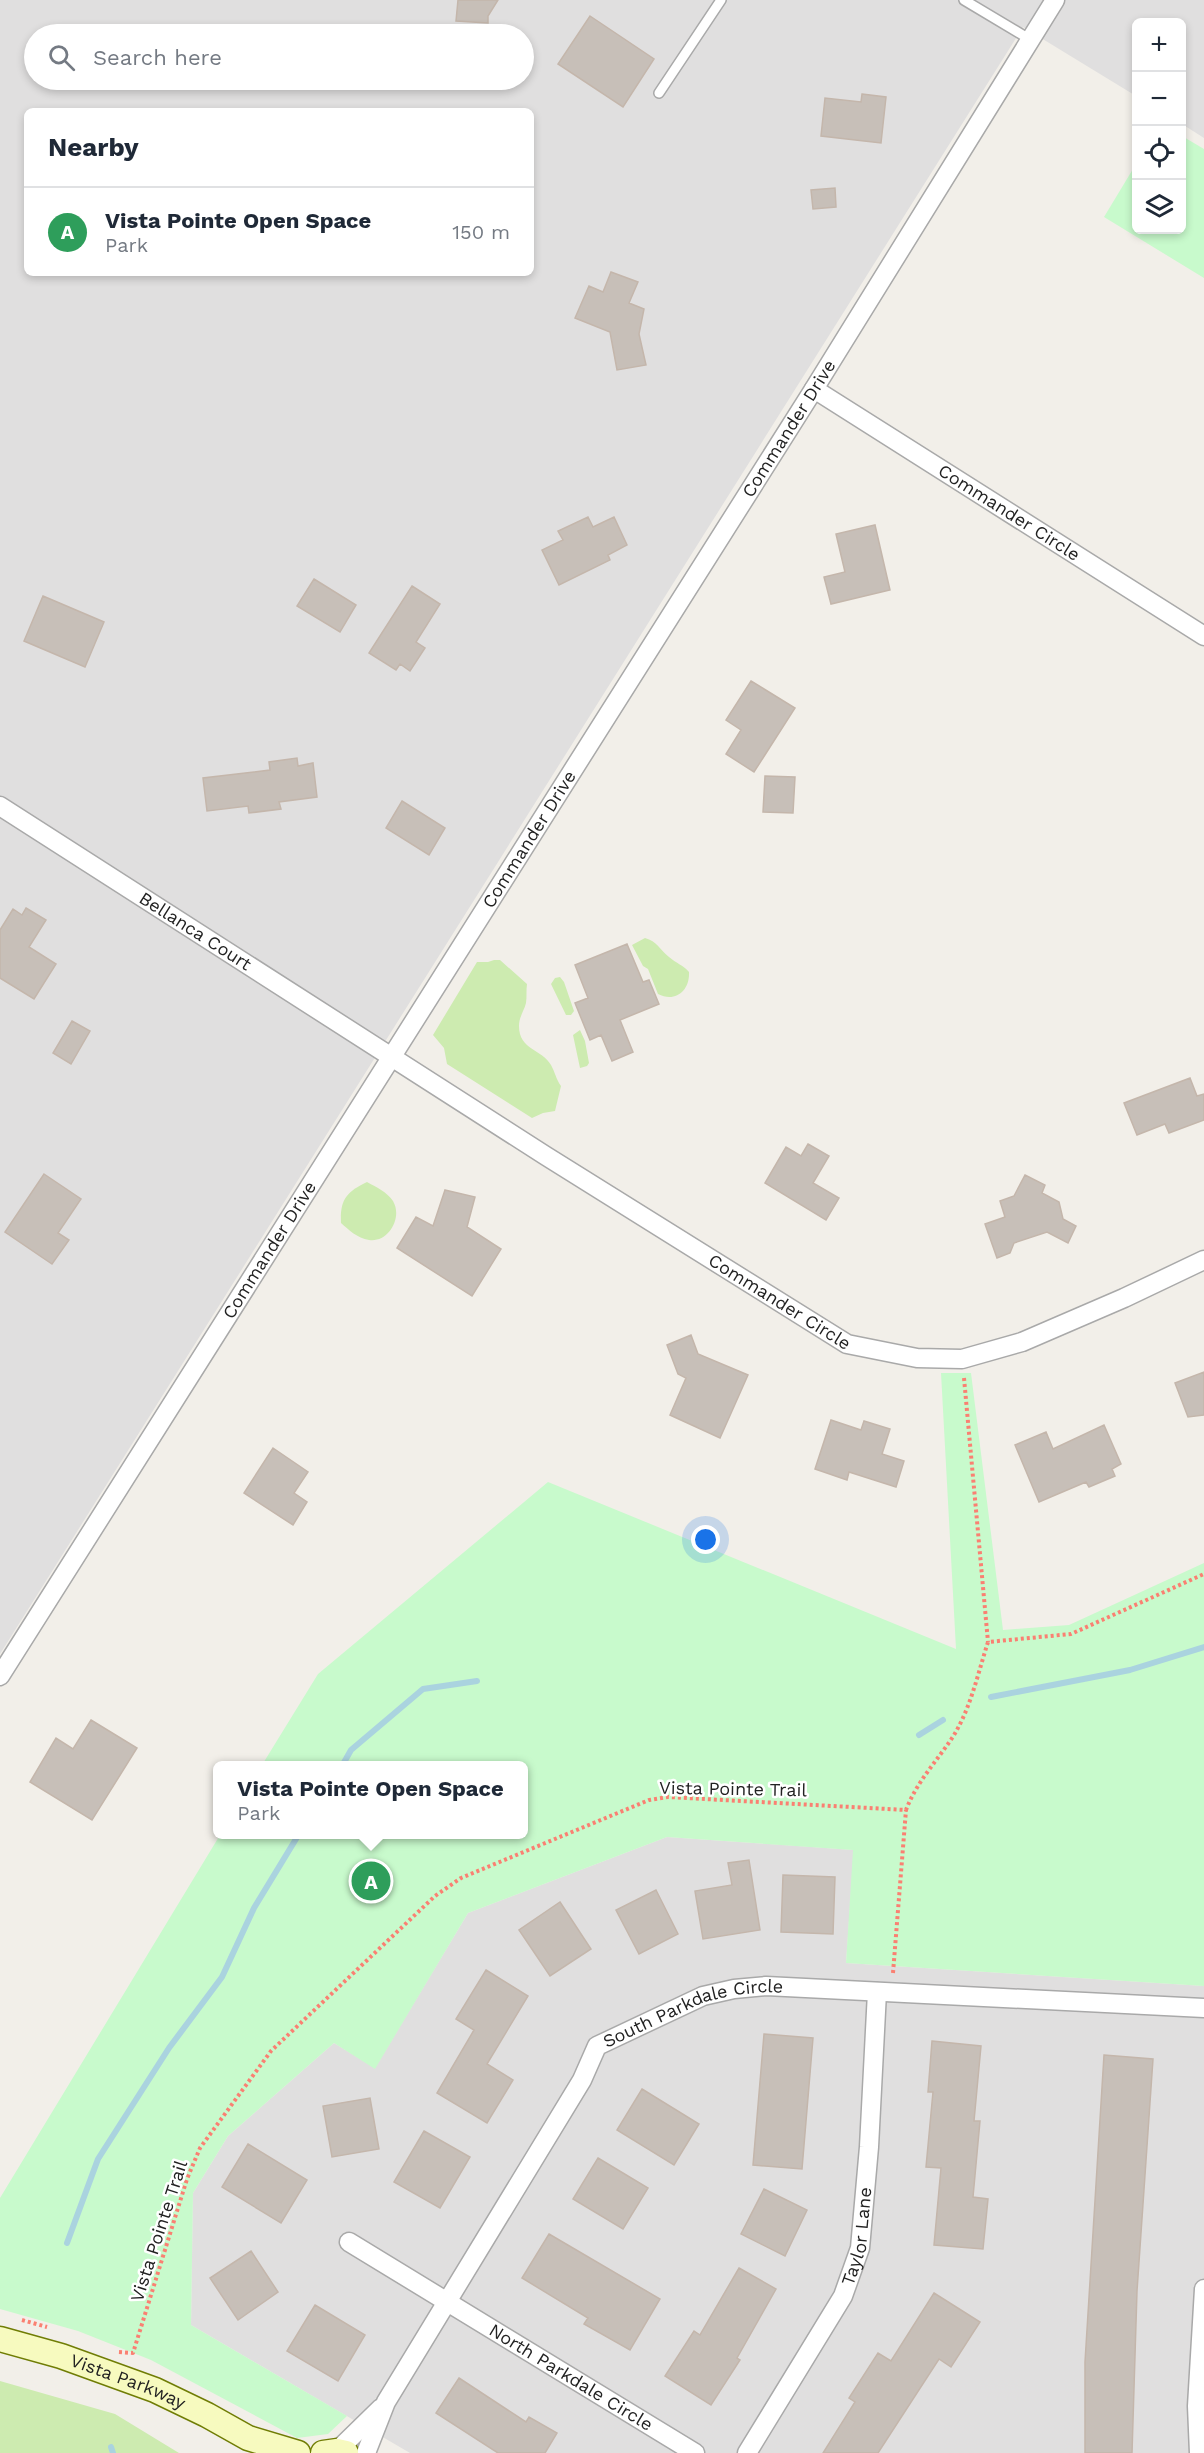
<!DOCTYPE html>
<html lang="en">
<head>
<meta charset="utf-8">
<style>
  :root { --surface:#fff; --page:#f6f6f7; --text:#1f2937; --muted:#747a83; --line:#e0e1e3; --accent:#d40000 }
  body { margin:0; font-family:"Work Sans",sans-serif; background:var(--page); color:var(--text) }
  .controls { position:absolute; right:18px; top:18px; display:grid; overflow:hidden; border-radius:9px; box-shadow:0 3px 9px #0003 }
  .controls button { width:54px; height:54px; display:grid; place-items:center; padding:0; border:0; border-bottom:2px solid var(--line); background:var(--surface); color:var(--text); font:30px sans-serif }
  .you { position:absolute; left:706px; top:1540px; width:21px; height:21px; margin:-15px; border:4px solid #fff; border-radius:50%; background:#1a73e8; box-shadow:0 0 0 9px #1a73e833 }
  .badge { display:grid; place-items:center; width:39px; height:39px; border-radius:50%; background:var(--accent); color:#fff; font-size:20px; font-weight:700 }
  .pin { position:absolute; translate:-50% -50%; border:3px solid #fff; box-shadow:0 2px 6px #0006 }
  .popup { position:absolute; left:213px; top:1761px; width:315px; height:78px; box-sizing:border-box; display:grid; place-content:center; border-radius:9px; background:var(--surface); filter:drop-shadow(0 2px 4px #0005); font-size:20px; white-space:nowrap; color:var(--muted) }
  .popup b { font-size:22px; color:var(--text) }
  .popup::after { content:''; position:absolute; left:50%; top:100%; margin-left:-12px; border:12px solid transparent; border-top-color:var(--surface) }
  .list { margin:0; padding:0; list-style:none }
  h2 { display:flex; justify-content:space-between; align-items:center; height:78px; margin:0; padding:0 24px; font-size:26px }
  h2 small { font-size:20px; font-weight:400; color:var(--muted) }
  .list li { display:grid; grid-template-columns:39px 1fr auto; gap:18px; align-items:center; box-sizing:border-box; height:90px; padding:0 24px; border-top:2px solid var(--line) }
  .list b { display:block; font-size:22px; white-space:nowrap }
  .list p { margin:0; font-size:20px; white-space:nowrap; color:var(--muted) }
  .list em { font-size:20px; font-style:normal; color:var(--muted) }
  .icon { flex:none; width:33px; height:33px; fill:none; stroke:currentColor; stroke-width:2; stroke-linecap:round; stroke-linejoin:round }
  .map { position:relative; flex:none; width:1204px; height:2453px; overflow:hidden }
  .search { position:absolute; background:var(--surface); box-shadow:0 3px 9px #0003; left:24px; top:24px; width:510px; height:66px; display:flex; align-items:center; gap:15px; box-sizing:border-box; padding:0 21px; border-radius:33px; color:var(--muted); font-size:22px }
  .panel { position:absolute; background:var(--surface); box-shadow:0 3px 9px #0003; left:24px; top:108px; width:510px; height:168px; border-radius:9px }
  .map>svg:first-child { display:block }
</style>
</head>
<body>
<div class="map">
<svg width="1204" height="2453" viewBox="0 0 1204 2453">
  <rect width="100%" height="100%" fill="#f2efe9"/>
  <!-- residential -->
  <path fill="#e0dfdf" fill-rule="evenodd" d="M0 0H1204V138L1182 124V22H1136V96L1023 27 0 1654ZM34 34H524V80H34ZM27 111H531V273H27Z
    M667 1837 854 1850 846 1963 1204 1986V2453H410L191 2325 193 2193 228 2136 334 2043 375 2068 468 1913Z"/>
  <!-- grass -->
  <path fill="#cdebb0" d="M645 938C657 941 660 950 669 957 676 963 683 965 689 972 690 991 675 1003 658 994L648 969 643 966 632 945Z
    M494 960H500L527 984C526 990 527 997 526 1003 524 1011 519 1017 519 1026 519 1050 542 1049 551 1065 555 1072 556 1079 561 1086L555 1111 543 1113 532 1118 447 1064 444 1048 433 1035 477 962H488Z
    M560 977 564 982 574 1011 571 1015H566L551 984 555 978Z
    M580 1030 585 1041 589 1063 587 1066 580 1068 573 1035Z
    M367 1182C376 1187 387 1192 393 1201 403 1218 388 1243 369 1240 357 1238 349 1230 341 1223 340 1200 346 1192 367 1182Z
    M0 2381 115 2414 179 2453H0Z"/>
  <!-- park -->
  <path fill="#c8facc" d="M1182 136 1204 149V278L1104 217 1136 164V230H1182Z
    M941 1373H971L1003 1630 1069 1625 1204 1563V1986L846 1963 853 1850 667 1837 468 1913 375 2069 334 2043 228 2136 193 2193 191 2325 347 2416 328 2434 297 2438 151 2360 78 2331 0 2309V2198L220 1835 524 1834V1766L262 1765 318 1674 548 1482 956 1649Z"/>
  <g fill="none" stroke-linecap="round" stroke-linejoin="round">
    <!-- stream -->
    <path stroke="#aad3df" stroke-width="6" d="M991 1697 1130 1670 1204 1647
      M919 1735 943 1720
      M342 1766 351 1750 423 1689 477 1681
      M67 2243 98 2159 169 2048 222 1977 254 1908 299 1834
      M111 2447 113 2453"/>
  </g>
  <!-- building -->
  <path fill="#c7bfb8" stroke="#c4b6ab" stroke-width="1.5" d="M458 0H498L488 16V23L456 21Z
    M590 16 654 59 623 107 558 64Z
    M862 94 886 97 881 143 821 136 825 98 861 102Z
    M835 188 836 207 813 209 811 190Z
    M611 272 638 282 629 303 644 309 639 334 646 365 617 370 610 332 575 318 589 286 603 292Z
    M588 517 593 527 614 517 627 545 608 555 610 560 559 585 542 550 563 540 558 531Z
    M875 525 890 590 831 604 824 577 845 572 836 534Z
    M314 579 356 605 340 632 297 606Z
    M412 586 440 604 416 642 425 648 410 671 400 664 396 670 369 653Z
    M43 596 104 622 85 667 24 641Z
    M751 681 795 708 754 772 726 754 741 730 726 720Z
    M297 758 298 766 313 763 317 797 279 802 281 809 249 813 248 806 207 811 203 778 270 770 269 762Z
    M765 776 795 777 793 813 763 812Z
    M402 801 445 828 429 855 386 828Z
    M26 908 46 920 29 947 56 964 34 999 0 978V930L13 909 22 915Z
    M627 944 643 982 649 980 659 1004 620 1020 633 1052 612 1061 601 1035 590 1040 575 1003 588 998 575 965Z
    M72 1021 90 1031 71 1064 53 1053Z
    M1190 1078 1197 1096 1204 1094V1120L1169 1133 1165 1124 1137 1135 1124 1103Z
    M808 1144 829 1156 813 1183 839 1198 826 1220 765 1183 786 1147 801 1156Z
    M44 1174 81 1199 58 1233 69 1240 52 1264 5 1232Z
    M1025 1175 1045 1185 1042 1193 1059 1202 1063 1219 1076 1226 1068 1243 1047 1232 1014 1243 1010 1253 997 1258 985 1224 1005 1217 1000 1201 1014 1196Z
    M445 1190 475 1197 467 1227 501 1249 472 1296 397 1248 416 1217 433 1226Z
    M691 1335 698 1354 748 1375 720 1438 670 1415 686 1378 678 1374 667 1345Z
    M1204 1372V1415L1188 1417 1175 1383Z
    M831 1420 861 1430 864 1421 890 1429 882 1454 904 1461 896 1487 849 1472 847 1480 815 1469Z
    M1104 1425 1121 1464 1112 1469 1115 1476 1089 1487 1086 1482 1039 1502 1015 1445 1046 1432 1053 1449Z
    M273 1448 308 1472 294 1493 307 1502 293 1525 244 1493Z
    M91 1720 137 1748 92 1820 30 1782 56 1738 73 1749Z
    M749 1860 760 1930 703 1939 695 1891 732 1885 728 1863Z
    M783 1875 835 1877 833 1934 781 1932Z
    M656 1890 678 1934 639 1954 616 1910Z
    M560 1902 591 1949 550 1976 519 1930Z
    M486 1970 528 1996 487 2064 513 2080 487 2123 437 2093 474 2030 456 2019Z
    M764 2034 813 2038 802 2169 753 2165Z
    M932 2041 981 2046 974 2121H980L973 2197 988 2199 983 2249 934 2245 941 2168 926 2167 933 2092H928Z
    M1104 2055 1153 2059 1137 2291 1132 2453H1085V2362Z
    M642 2089 699 2124 674 2165 617 2130Z
    M370 2098 379 2149 332 2157 323 2106Z
    M424 2131 470 2157 440 2208 394 2182Z
    M248 2144 307 2180 281 2223 222 2187Z
    M598 2158 648 2188 623 2229 573 2199Z
    M764 2189 807 2210 785 2256 741 2234Z
    M549 2234 660 2299 630 2350 584 2324 588 2318 522 2278Z
    M251 2251 278 2292 238 2320 210 2278Z
    M739 2268 776 2289 737 2358 740 2360 711 2405 665 2376 694 2331 700 2335Z
    M934 2293 980 2322 951 2367 939 2359 878 2453H823L855 2402 849 2398 878 2353 891 2361Z
    M315 2305 365 2335 338 2381 287 2351Z
    M459 2378 526 2422 529 2417 557 2433 545 2453H498L436 2413Z"/>
  <g fill="none" stroke-linecap="round" stroke-linejoin="round">
    <!-- lane casing -->
    <g stroke="#a9a9a9" stroke-width="12">
      <path id="lane" d="M964 0 1031 40
        M659 93 721 0"/>
    </g>
    <!-- street casing -->
    <g stroke="#a9a9a9" stroke-width="21">
      <g id="street">
        <path id="s1" d="M814 389 1204 636"/>
        <path id="s2" d="M0 806 546 1156 847 1344 917 1358 962 1359 1022 1342 1124 1298 1204 1260"/>
        <path id="s3" d="M0 1676 814 389 1055 0"/>
        <path id="s4" d="M349 2242 695 2453"/>
        <path d="M337 2451 381 2408"/>
        <path id="s5" d="M366 2453 386 2402 582 2080 597 2046 703 1996 734 1989 766 1986 1204 2008"/>
        <path id="s6" d="M747 2453 843 2296 860 2248 869 2147 877 1992"/>
        <path d="M1199 2453 1197 2406 1204 2289"/>
      </g>
    </g>
    <!-- secondary casing -->
    <g stroke="#707d05" stroke-width="27">
      <g id="secondary">
        <path id="s7" d="M0 2339 61 2356 155 2390 207 2415 248 2438 298 2453"/>
        <path d="M323 2453 337 2451 346 2453"/>
      </g>
    </g>
    <!-- path -->
    <path stroke="#fa8072" stroke-width="4" stroke-dasharray="3 3" stroke-linecap="butt" d="M964 1378 988 1642
      M893 1973 906 1810
      M22 2320 47 2327
      M119 2352 133 2353 187 2179 200 2148 271 2051 435 1896 461 1878 649 1800 668 1797 906 1810C917 1781 938 1760 954 1735 971 1707 978 1673 988 1642L1071 1634 1204 1574"/>
    <!-- lane -->
    <use href="#lane" stroke="#fff" stroke-width="9"/>
    <!-- street -->
    <use href="#street" stroke="#fff" stroke-width="18"/>
    <!-- secondary -->
    <use href="#secondary" stroke="#f7fabf" stroke-width="24"/>
  </g>
  <g text-anchor="middle" stroke-width="5" stroke-linejoin="round" paint-order="stroke">
    <!-- street labels -->
    <g font-size="18" fill="#222" stroke="#fff">
      <text dy="6" stroke="none"><textPath href="#s3" startOffset="1476">Commander Drive</textPath></text>
      <text dy="6" stroke="none"><textPath href="#s1" startOffset="231">Commander Circle</textPath></text>
      <text dy="6" stroke="none"><textPath href="#s3" startOffset="990">Commander Drive</textPath></text>
      <text dy="6" stroke="none"><textPath href="#s2" startOffset="232">Bellanca Court</textPath></text>
      <text dy="6" stroke="none"><textPath href="#s3" startOffset="504">Commander Drive</textPath></text>
      <text dy="6" stroke="none"><textPath href="#s2" startOffset="924">Commander Circle</textPath></text>
      <text transform="translate(733 1789) rotate(1)" y="6">Vista Pointe Trail</text>
      <text dy="6" stroke="none"><textPath href="#s5" startOffset="572">South Parkdale Circle</textPath></text>
      <text transform="translate(159 2231) rotate(-72)" y="6">Vista Pointe Trail</text>
      <text dy="6" stroke="none"><textPath href="#s6" startOffset="246">Taylor Lane</textPath></text>
      <text dy="6" stroke="none"><textPath href="#s4" startOffset="260">North Parkdale Circle</textPath></text>
      <text dy="6" stroke="none"><textPath href="#s7" startOffset="135">Vista Parkway</textPath></text>
    </g>
  </g>
</svg>
<div class="controls">
<button>+</button>
<button>−</button>
<button><svg class="icon" aria-label="locate" viewBox="0 0 24 24"><circle cx="12" cy="12" r="6"/><path d="M12 2v4M12 18v4M2 12h4M18 12h4"/></svg></button>
<button><svg class="icon" aria-label="layers" viewBox="0 0 24 24"><path d="M12 4l9 5-9 5-9-5zM3 14l9 5 9-5"/></svg></button>
</div>
<div class="you"></div>
<div class="pin badge" style="left:371px;top:1881px;background:#2e9e5b">A</div>
<div class="popup"><b>Vista Pointe Open Space</b>Park</div>
<div class="search"><svg class="icon" aria-label="search" viewBox="0 0 24 24"><circle cx="10" cy="10" r="6"/><path d="M15 15l6 6"/></svg>Search here</div>
<section class="panel">
<h2>Nearby<small></small></h2>
<ul class="list">
<li><span class="badge" style="background:#2e9e5b">A</span><div><b>Vista Pointe Open Space</b><p>Park</p></div><em>150 m</em></li>
</ul>
</section>
</div>
</body>
</html>
